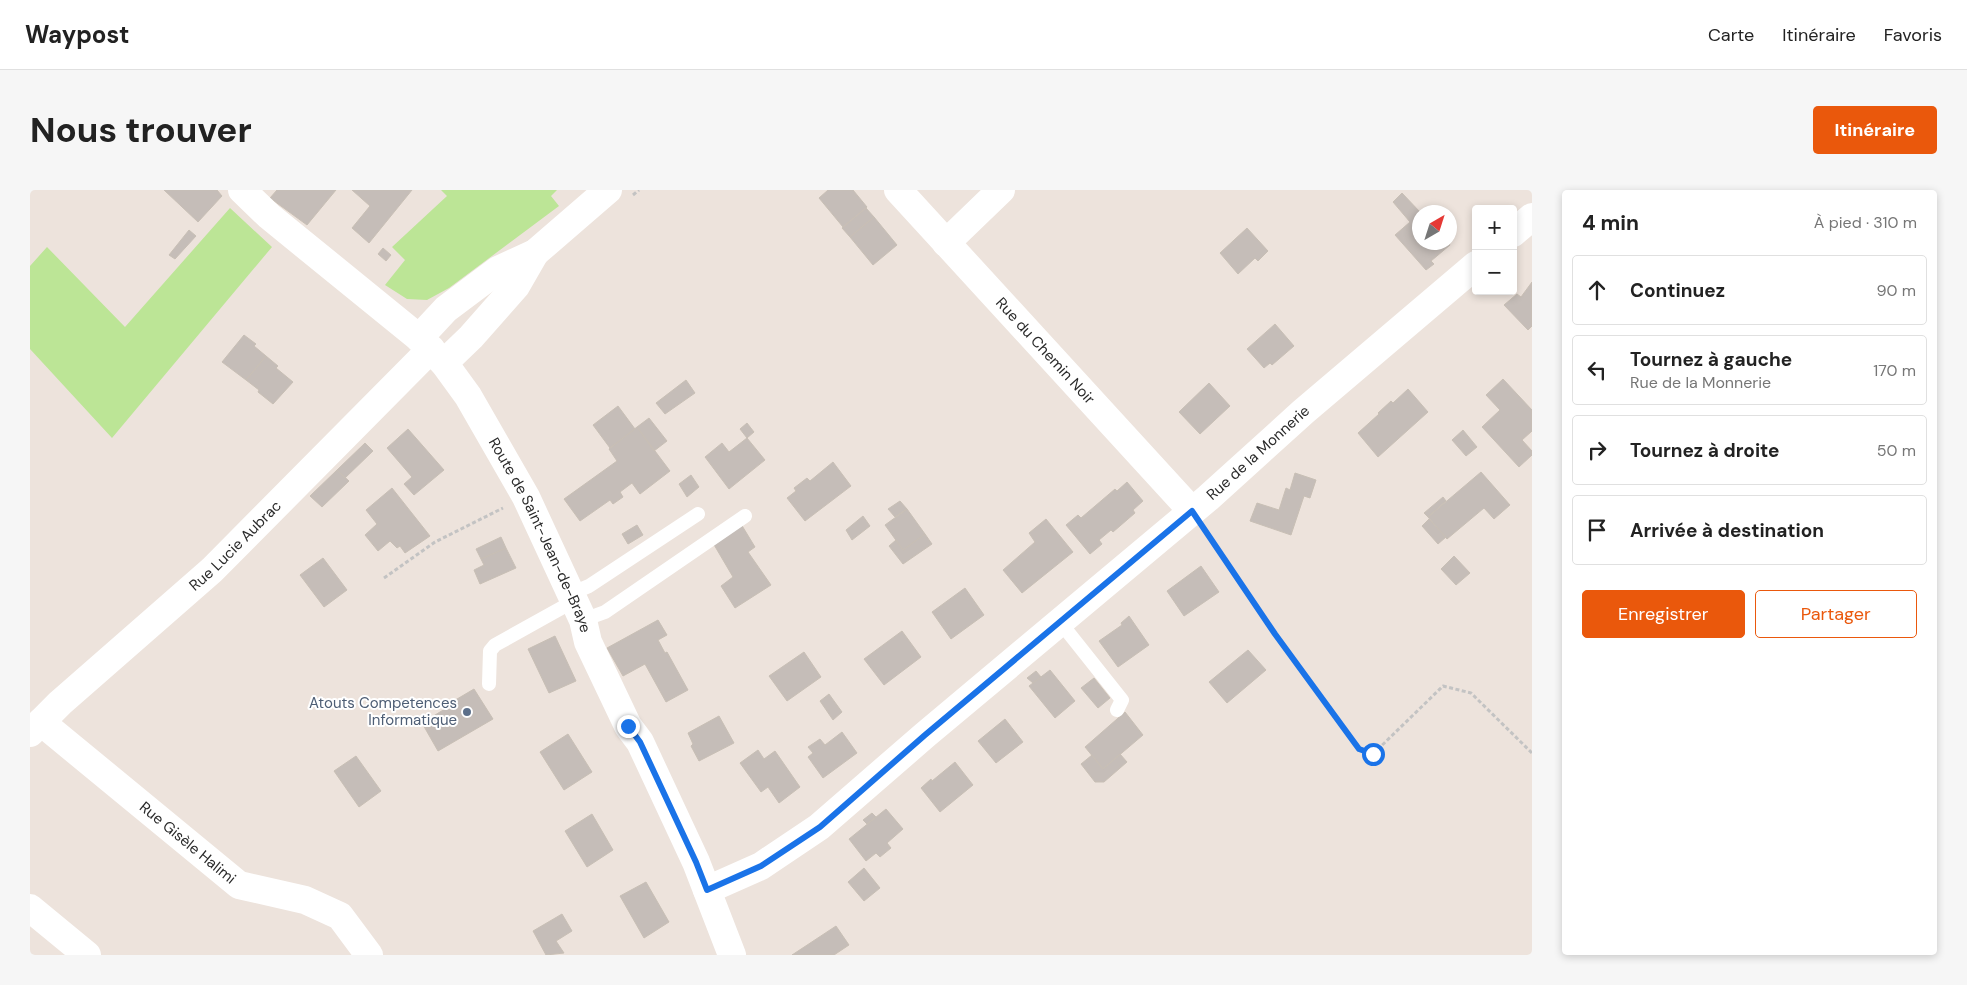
<!DOCTYPE html>
<html lang="fr">
<head>
<meta charset="utf-8">
<style>
  :root { --surface:#fff; --page:#f6f6f6; --text:#222; --muted:#767676; --line:#e0e0e0; --accent:#ea580c }
  body { margin:0; font-family:"DM Sans",sans-serif; background:var(--page); color:var(--text) }
  .controls { position:absolute; right:15px; top:15px; display:grid; overflow:hidden; border-radius:5px; box-shadow:0 2px 8px #0003 }
  .controls button { width:45px; height:45px; display:grid; place-items:center; padding:0; border:0; border-bottom:1px solid var(--line); background:var(--surface); color:var(--text); font:25px sans-serif }
  .compass { position:absolute; left:1382px; top:15px; width:45px; height:45px; border-radius:50%; background:var(--surface); box-shadow:0 2px 8px #0003; rotate:39deg }
  .stop { position:absolute; width:15px; height:15px; margin:-11px; border:4px solid #1a73e8; border-radius:50%; background:#fff }
  .stop.end { background:#1a73e8; border-color:#fff; box-shadow:0 1px 5px #0008 }
  .list { margin:0; padding:0; list-style:none }
  h2 { display:flex; justify-content:space-between; align-items:center; height:65px; margin:0; padding:0 20px; font-size:21px }
  h2 small { font-size:16px; font-weight:400; color:var(--muted) }
  .list li { display:grid; grid-template-columns:32px 1fr auto; gap:15px; align-items:center; box-sizing:border-box; height:70px; margin:0 10px 10px; padding:0 10px; border:1px solid var(--line); border-radius:5px }
  .list b { display:block; font-size:19px; white-space:nowrap }
  .list p { margin:0; font-size:16px; white-space:nowrap; color:var(--muted) }
  .list em { font-size:16px; font-style:normal; color:var(--muted) }
  .actions { display:flex; gap:10px; padding:15px 20px }
  .actions a { flex:1; padding:11px 0; border:1px solid var(--accent); border-radius:5px; text-align:center; font-size:18px; color:var(--accent) }
  .actions .main { background:var(--accent); color:#fff }
  .icon { flex:none; width:28px; height:28px; fill:none; stroke:currentColor; stroke-width:2; stroke-linecap:round; stroke-linejoin:round }
  .map { position:relative; flex:none; width:1502px; height:765px; overflow:hidden; border-radius:5px }
  header { display:flex; align-items:center; gap:30px; box-sizing:border-box; height:70px; padding:0 25px; background:var(--surface); border-bottom:1px solid var(--line) }
  header strong { font-size:24px }
  nav { display:flex; gap:28px; margin-inline-start:auto; font-size:18px }
  .intro { display:flex; align-items:center; justify-content:space-between; box-sizing:border-box; height:120px; padding:0 30px }
  h1 { margin:0; font-size:35px }
  .button { padding:12px 22px; border-radius:5px; background:var(--accent); color:#fff; font-size:18px; font-weight:700 }
  main { display:flex; gap:30px; padding:0 30px }
  aside { flex:1; background:var(--surface); border-radius:5px; box-shadow:0 2px 8px #0003 }
  .map>svg:first-child { display:block }
</style>
</head>
<body>
<header>
<strong>Waypost</strong>
<nav><a>Carte</a><a>Itinéraire</a><a>Favoris</a></nav>
</header>
<div class="intro"><h1>Nous trouver</h1><a class="button">Itinéraire</a></div>
<main>
<div class="map">
<svg width="1502" height="765" viewBox="0 0 1502 765">
  <rect width="100%" height="100%" fill="#ede3dc"/>
  <!-- green -->
  <path fill="#bce596" d="M411 0H527L521 6 529 16 419 98 397 110 377 109 355 95 375 70 362 57 417 6Z
    M200 18 242 57 82 248 0 159V76L17 57 95 137Z"/>
  <!-- building -->
  <path fill="#c5bdb8" stroke="#c8bfb5" d="M134 0H187L192 6 168 32Z
    M247 0H306L277 35 240 8Z
    M322 0H382L339 53 322 38 340 16Z
    M798 0H823L837 17 813 37 789 8Z
    M1372 3 1390 22V52H1418L1420 55 1401 71 1404 74 1396 80 1365 45 1380 32 1363 12Z
    M836 18 844 27 820 47 812 38Z
    M844 27 867 55 843 75 820 47Z
    M1217 38 1238 61 1228 71 1225 68 1208 84 1190 63Z
    M159 40 166 46 145 69 139 65Z
    M353 58 361 65 356 71 348 64Z
    M1502 92V136L1498 140 1474 115 1487 104 1491 107Z
    M1245 134 1264 156 1242 175 1240 173 1234 178 1217 159Z
    M214 145 226 154 224 156 236 166 216 190 192 172Z
    M236 166 248 176 246 178 263 192 243 214 228 202 229 200 216 190Z
    M1473 189 1502 220V241L1492 250 1502 261V265L1489 277 1452 237 1470 220 1456 205Z
    M656 190 665 203 635 224 626 213Z
    M1179 193 1200 216 1170 244 1149 222Z
    M1378 199 1398 222 1348 267 1328 243 1349 224 1348 223 1361 211 1363 213Z
    M588 216 605 239 580 258 563 235Z
    M619 228 637 251 624 261 607 237Z
    M717 233 724 242 717 248 710 239Z
    M607 237 640 281 610 304 602 293 590 302 593 307 583 314 580 310 550 331 534 309 587 271 579 259Z
    M378 239 414 280 384 305 374 294 382 287 357 258Z
    M1433 240 1447 257 1436 266 1422 250Z
    M717 248 735 270 699 299 675 267 692 253 699 262Z
    M335 253 343 261 315 288 307 280Z
    M803 272 821 296 775 331 757 308 766 301 764 298 777 288 780 291Z
    M307 280 319 291 292 317 280 306Z
    M1451 282 1480 315 1464 329 1454 318 1417 349 1398 327Z
    M1265 283 1286 290 1280 308 1274 306 1261 345 1220 331 1227 313 1249 320 1256 298 1260 300Z
    M661 285 669 297 657 307 649 294Z
    M1097 292 1113 311 1103 320 1105 323 1083 342 1081 340 1069 350 1072 354 1060 364 1036 335 1048 325 1051 328 1085 299 1087 301Z
    M362 298 400 346 375 363 370 356 367 358 360 351 348 361 335 345 347 334 336 320Z
    M1413 307 1416 311 1398 327 1394 323Z
    M870 311 877 319 865 327 858 319Z
    M877 319 895 344 873 360 855 335Z
    M833 326 840 336 822 350 816 340Z
    M1016 329 1043 362 992 403 973 380 1005 352 999 343Z
    M1399 329 1416 347 1408 354 1392 336Z
    M711 334 725 357 718 362 741 395 705 418 691 396 703 387 683 353Z
    M607 335 613 345 598 354 592 344Z
    M895 344 902 354 873 374 859 356 866 350 873 360Z
    M471 347 476 358 451 369 446 359Z
    M476 358 486 378 450 394 444 380 454 375 451 369Z
    M1424 366 1440 383 1426 395 1411 379Z
    M293 368 317 400 294 417 270 385Z
    M1171 376 1189 402 1154 426 1137 401Z
    M935 398 954 425 921 449 902 422Z
    M1099 426 1119 455 1088 477 1069 451 1092 435 1091 433Z
    M628 430 637 445 628 450 635 463 637 462 658 500 636 512 615 474 593 486 577 458Z
    M872 441 891 467 854 495 834 469Z
    M525 446 546 491 519 503 498 459Z
    M1218 460 1236 480 1197 513 1179 492Z
    M774 462 791 487 757 511 739 486Z
    M1020 480 1045 511 1025 528 999 496Z
    M1006 481 1011 487 1003 493 997 488Z
    M1064 488 1080 508 1068 518 1051 498Z
    M444 499 463 529 408 561 392 533 423 514 422 512Z
    M799 504 812 522 803 530 790 511Z
    M1095 522 1113 545 1073 579 1055 557Z
    M689 526 704 553 669 571 661 556 663 554 658 543Z
    M975 529 993 552 966 573 948 551Z
    M812 542 827 563 793 588 778 567 783 563 778 557 790 549 795 555Z
    M538 544 562 582 534 600 510 562Z
    M728 560 734 569 745 561 770 597 749 613 738 597 731 602 710 573Z
    M1090 564 1097 572 1074 592H1065L1051 574 1062 565 1073 579Z
    M326 566 351 601 329 617 304 581Z
    M925 572 943 595 910 622 891 598 901 589 902 591Z
    M856 619 873 639 857 653 861 658 850 667 846 663 836 671 819 649Z
    M842 623 846 627 837 634 833 630Z
    M562 624 583 660 557 677 535 641Z
    M834 678 850 698 834 711 818 692Z
    M616 692 639 732 614 748 590 706Z
    M532 724 542 741 526 751 534 763 516 765 503 741Z
    M806 736 819 755 804 765H762Z"/>
  <g fill="none" stroke-linecap="round" stroke-linejoin="round">
    <!-- path -->
    <path stroke="#c3c3c3" stroke-width="3" stroke-dasharray="4 2.5" stroke-linecap="butt" d="M603 5 609 0
      M1176 343 1245 444 1329 559 1343 564 1413 496 1441 503 1502 563
      M354 388 405 352 473 318"/>
    <!-- lane -->
    <path stroke="#fff" stroke-width="14" d="M540 404 559 396 668 324
      M553 430 575 422 715 326
      M1030 432 1092 510 1087 520
      M459 494 460 461 465 455 544 411"/>
    <!-- street -->
    <g stroke="#fff" stroke-width="28">
      <path id="s1" d="M212 0 239 26 389 148 414 173 438 206 496 307 553 430 558 452 598 536 610 552 666 672 702 765"/>
      <path id="s2" d="M868 0 1162 321"/>
      <path d="M1483 43 1502 27"/>
      <path d="M916 53 971 0"/>
      <path d="M389 148 416 119 468 80 505 63 578 0"/>
      <path d="M414 173 441 147 486 96 505 63"/>
      <path id="s3" d="M11 532 209 695 275 710 310 726 339 765"/>
      <path id="s4" d="M0 543 30 513 182 380 401 159"/>
      <path id="s5" d="M677 700 731 676 789 637 895 545 1178 308 1273 222 1446 75"/>
      <path d="M0 718 57 765"/>
    </g>
  </g>
  <g fill="none" stroke-linecap="round" stroke-linejoin="round">
    <!-- route -->
    <path stroke="#1a73e8" stroke-width="6" d="M598 536 610 552 666 672 677 700 731 676 790 637 895 545 1162 321 1245 444 1329 559 1343 564"/>
  </g>
  <!-- markers -->
  <circle fill="#5c6f8a" stroke="#fff" stroke-width="2" cx="437" cy="522" r="5"/>
  <g text-anchor="middle" stroke-width="4" stroke-linejoin="round" paint-order="stroke">
    <!-- street labels -->
    <g font-size="15" fill="#2a2a2a" stroke="#fff">
      <text dy="5" stroke="none"><textPath href="#s2" startOffset="218">Rue du Chemin Noir</textPath></text>
      <text dy="5" stroke="none"><textPath href="#s5" startOffset="706">Rue de la Monnerie</textPath></text>
      <text dy="5" stroke="none"><textPath href="#s1" startOffset="464">Route de Saint-Jean-de-Braye</textPath></text>
      <text dy="5" stroke="none"><textPath href="#s4" startOffset="278">Rue Lucie Aubrac</textPath></text>
      <text dy="5" stroke="none"><textPath href="#s3" startOffset="190">Rue Gisèle Halimi</textPath></text>
    </g>
    <!-- service labels -->
    <g font-size="15" fill="#4e5e75" stroke="#fff" text-anchor="end">
      <text x="427" y="518">Atouts Competences<tspan x="427" dy="17">Informatique</tspan></text>
    </g>
  </g>
</svg>
<div class="controls">
<button>+</button>
<button>−</button>
</div>
<svg class="compass" viewBox="-18 -18 36 36"><path d="M0-13l5 13h-10z" fill="#e53935"/><path d="M0 13l5-13h-10z" fill="#767676"/></svg>
<div class="stop" style="left:1343px;top:564px"></div>
<div class="stop end" style="left:598px;top:536px"></div>
</div>
<aside>
<h2>4 min<small>À pied · 310 m</small></h2>
<ul class="list">
<li><svg class="icon" aria-label="ahead" viewBox="0 0 24 24"><path d="M12 20V5M6 11l6-6 6 6"/></svg><div><b>Continuez</b></div><em>90 m</em></li>
<li><svg class="icon" aria-label="left" viewBox="0 0 24 24"><path d="M17 20v-9H6M10 6l-5 5 5 5"/></svg><div><b>Tournez à gauche</b><p>Rue de la Monnerie</p></div><em>170 m</em></li>
<li><svg class="icon" aria-label="right" viewBox="0 0 24 24"><path d="M7 20v-9h11M14 6l5 5-5 5"/></svg><div><b>Tournez à droite</b></div><em>50 m</em></li>
<li><svg class="icon" aria-label="arrive" viewBox="0 0 24 24"><path d="M6 21V4h12l-3 4 3 4H6"/></svg><div><b>Arrivée à destination</b></div></li>
</ul>
<div class="actions"><a class="main">Enregistrer</a><a>Partager</a></div>
</aside>
</main>
</body>
</html>
